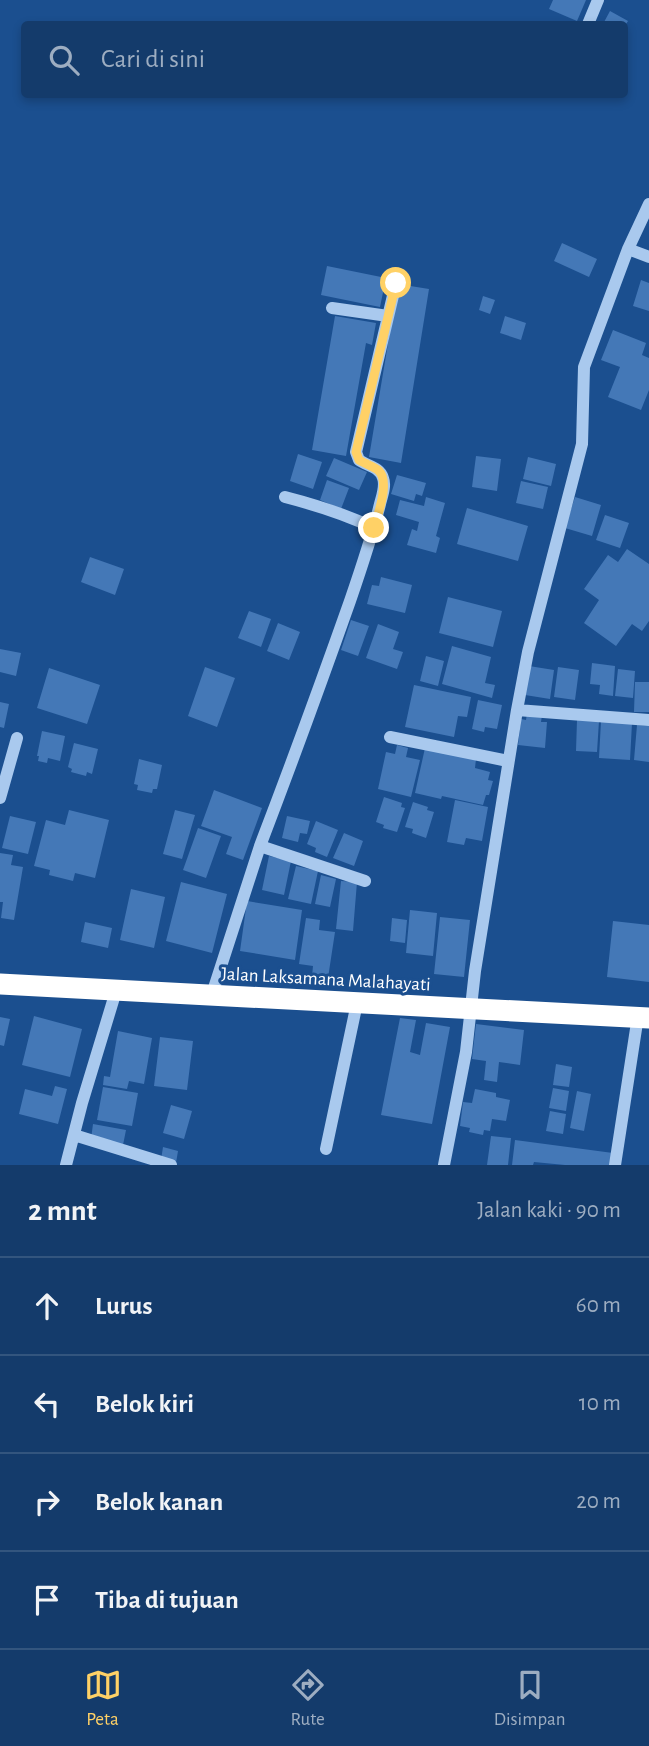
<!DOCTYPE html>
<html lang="id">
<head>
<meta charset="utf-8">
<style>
  :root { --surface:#143b6b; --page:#1d4271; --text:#f1f3f6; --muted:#9dadc1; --line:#33557e; --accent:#ffd166 }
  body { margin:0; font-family:"Alegreya Sans",sans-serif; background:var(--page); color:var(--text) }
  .stop { position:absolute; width:21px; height:21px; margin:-16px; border:5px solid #ffd166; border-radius:50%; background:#fff }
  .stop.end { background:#ffd166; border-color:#fff; box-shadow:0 2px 7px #0008 }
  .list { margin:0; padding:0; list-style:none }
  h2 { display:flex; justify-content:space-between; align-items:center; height:91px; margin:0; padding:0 28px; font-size:30px }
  h2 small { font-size:23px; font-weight:400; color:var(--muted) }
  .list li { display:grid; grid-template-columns:46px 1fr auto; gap:21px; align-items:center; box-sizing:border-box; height:98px; padding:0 28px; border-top:2px solid var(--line) }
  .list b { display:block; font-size:26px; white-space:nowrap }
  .list em { font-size:23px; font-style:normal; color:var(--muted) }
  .icon { flex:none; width:38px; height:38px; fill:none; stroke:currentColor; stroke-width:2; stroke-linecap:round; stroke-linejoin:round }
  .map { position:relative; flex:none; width:649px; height:1165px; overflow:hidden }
  .search { position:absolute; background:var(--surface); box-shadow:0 4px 10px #0003; left:21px; right:21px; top:21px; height:77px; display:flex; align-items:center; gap:18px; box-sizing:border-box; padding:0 24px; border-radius:7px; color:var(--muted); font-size:26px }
  .sheet { height:483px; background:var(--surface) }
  nav { display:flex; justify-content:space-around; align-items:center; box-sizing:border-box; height:98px; border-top:2px solid var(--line); background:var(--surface); font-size:19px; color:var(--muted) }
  nav a { display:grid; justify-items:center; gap:4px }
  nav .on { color:var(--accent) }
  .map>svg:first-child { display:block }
</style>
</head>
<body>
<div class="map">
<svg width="649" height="1165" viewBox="0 0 649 1165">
  <rect width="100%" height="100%" fill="#1b4f8f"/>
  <!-- building -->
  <path fill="#4478b7" d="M553 0H586L577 21 549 9Z
    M610 11 628 21 626 24H603Z
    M562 243 597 259 589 277 554 261Z
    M327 266 386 278 380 307 321 295Z
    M641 280 649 283V311L633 306Z
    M398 284 429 289 401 463 369 457Z
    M483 296 495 300 490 314 479 310Z
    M335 316 376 323 372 345 366 343 346 456 312 450Z
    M505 316 526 323 521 340 500 333Z
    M613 330 646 343 642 355 649 358V390L641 410 608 397 620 367 601 360Z
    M298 454 322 462 313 489 290 481Z
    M476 456 501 459 497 491 472 487Z
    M528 457 556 464 551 486 523 479Z
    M334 458 367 472 359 490 326 476Z
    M397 475 426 483 422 496 416 494 414 501 391 494Z
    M327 480 349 488 341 509 320 500Z
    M521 481 548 487 543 509 516 503Z
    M426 497 445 503 436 536 440 538 436 553 407 545 412 529 417 531 419 522 396 515 400 500 424 506Z
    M575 497 601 505 592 536 565 528Z
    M467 508 528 526 518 561 457 544Z
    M605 515 629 523 620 548 596 540Z
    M627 549 649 564V621L642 631 632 624 616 646 584 623 599 600 584 589 608 555 618 562Z
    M90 557 124 569 115 595 81 582Z
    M381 577 412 585 405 613 367 604 372 585 379 586Z
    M448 597 502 611 493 647 439 633Z
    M249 611 271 619 261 647 238 638Z
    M351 620 369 626 358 656 341 650Z
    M278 623 300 632 289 660 267 651Z
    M378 624 399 632 393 649 403 652 397 669 366 658Z
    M452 646 491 657 485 683 495 685 492 698 442 684Z
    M0 649 21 653 16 676 0 672Z
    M426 656 444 661 438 686 420 681Z
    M592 663 615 666 613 696 599 694 600 685 590 684Z
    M529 666 554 670 550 699 525 695Z
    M205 667 235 678 217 727 188 716Z
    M558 667 579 670 575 700 554 697Z
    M49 668 100 685 87 724 37 708Z
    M618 669 635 671 633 698 615 696Z
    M635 682H649V712H634Z
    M414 685 471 697 467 717 458 716 454 737 405 727Z
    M478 700 502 705 497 729 485 727 484 732 472 729Z
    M0 702 9 704 4 728 0 727Z
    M527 713 542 715 541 722H547L545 748 518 745 521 719 526 720Z
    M577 720 599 721 597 752 576 751Z
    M601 721 632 723 630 760 599 758Z
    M637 725 649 726V762L634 760Z
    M42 731 65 736 60 761 48 758 47 763 38 761 39 756H37Z
    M74 743 98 749 92 774 87 772 86 776 71 772 72 769 68 767Z
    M397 745 408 748 406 757 420 760 411 797 378 789 386 752 395 754Z
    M425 748 476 759 475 768 490 772 488 780 493 781 489 795H486L483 805 442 796 441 799 415 793Z
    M139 759 162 765 157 789H153L152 793 137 790 138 785 134 784Z
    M214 790 262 808 243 860 226 854 232 837 201 826Z
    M384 797 402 803 401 807 405 808 397 832 383 828 384 825 376 822Z
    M455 800 488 807 482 841 466 838 464 845 447 842Z
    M413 802 428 807 427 810 434 812 426 838 412 833 413 829 405 827Z
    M69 810 109 820 95 878 75 873 73 881 49 875 50 870 34 866 46 820 65 825Z
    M175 810 195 815 182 859 163 854Z
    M10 816 36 822 28 854 2 848Z
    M287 816 310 821 307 834 300 833 298 842 282 838Z
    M316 821 338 830 327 857 315 852 316 848 307 844Z
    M198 828 221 836 206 878 183 870Z
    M344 833 363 841 354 866 333 858Z
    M0 853 13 855 11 865 23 867 14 920 1 918 3 902H0Z
    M269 856 291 861 284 895 262 890Z
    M296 866 318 871 311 904 288 899Z
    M321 875 336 879 330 907 315 904Z
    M341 881 357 882 353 931 336 929Z
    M181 882 227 894 212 953 166 941Z
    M131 889 165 897 154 948 120 940Z
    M247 901 302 910 295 960 240 951Z
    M410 910 437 913 433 956 406 953Z
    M440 917 470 920 464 977 434 974Z
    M306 918 320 920 319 930 335 932 328 978 312 976 313 966 299 964Z
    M392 918 407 920 405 943 390 941Z
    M613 921 649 925V982L607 977Z
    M85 922 112 928 108 948 81 942Z
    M34 1016 82 1029 70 1077 22 1065Z
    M0 1017 10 1019 4 1046 0 1045Z
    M400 1018 416 1020 410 1052 420 1055 426 1023 450 1027 432 1124 381 1115Z
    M476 1024 524 1030 520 1065 499 1062 497 1082 484 1080 486 1061 472 1059Z
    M118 1031 152 1038 144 1084 129 1081 127 1089 103 1085 104 1076 110 1077Z
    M160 1037 193 1041 187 1090 154 1086Z
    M556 1064 572 1067 569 1087 553 1085Z
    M55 1086 67 1089 58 1124 19 1114 25 1089 52 1096Z
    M103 1087 138 1093 132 1126 97 1120Z
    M553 1088 569 1091 566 1111 549 1108Z
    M475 1089 496 1093V1097L510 1100 506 1121 492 1119 490 1131 484 1130 483 1135 469 1132 470 1128 460 1126 463 1102 472 1103Z
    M577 1091 591 1094 584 1131 570 1128Z
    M171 1105 192 1111 184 1139 163 1133Z
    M550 1111 566 1114 563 1134 546 1131Z
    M93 1124 126 1130 123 1145 91 1139Z
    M491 1136 511 1138 508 1165H487Z
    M515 1140 613 1153 611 1165H565L534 1162 533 1165H512Z
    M163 1147 178 1151 176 1163 161 1160Z"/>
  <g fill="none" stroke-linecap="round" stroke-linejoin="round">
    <!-- minor -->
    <path stroke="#a9c9ee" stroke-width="12" d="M588 24 598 0
      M628 249 649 257
      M332 308 388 316
      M285 497C316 505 345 514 374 528
      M517 710 649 720
      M390 737 508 761
      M0 798 17 738
      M260 846C291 765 321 683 350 601 361 569 372 537 380 504 382 496 386 486 383 478 380 467 367 466 359 460L356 452 396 283
      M212 994 260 846 365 881
      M74 1135 171 1165
      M326 1149 357 1003
      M66 1165 82 1103 116 991
      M444 1165 466 1052 475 971 517 710 528 652 582 444 584 367 628 249 649 204
      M615 1165 638 1016"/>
    <!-- highway -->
    <path stroke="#fff" stroke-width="21" d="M0 984 649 1018"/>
  </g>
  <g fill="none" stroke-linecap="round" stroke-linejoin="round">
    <!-- route -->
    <path stroke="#ffd166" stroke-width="9" d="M374 528C378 514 390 482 379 471 374 466 365 464 359 460L356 452 396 283"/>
  </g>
  <g text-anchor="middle" stroke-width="6" stroke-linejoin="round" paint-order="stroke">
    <!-- street labels -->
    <g font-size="19" fill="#fff" stroke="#1b4f8f">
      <text transform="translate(326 978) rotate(3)" y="7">Jalan Laksamana Malahayati</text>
    </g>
  </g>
</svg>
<div class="stop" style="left:396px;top:283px"></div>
<div class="stop end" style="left:374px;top:528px"></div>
<div class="search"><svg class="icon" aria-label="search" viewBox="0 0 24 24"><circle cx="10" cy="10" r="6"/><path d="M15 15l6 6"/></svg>Cari di sini</div>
</div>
<section class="sheet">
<h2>2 mnt<small>Jalan kaki · 90 m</small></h2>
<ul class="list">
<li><svg class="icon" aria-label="ahead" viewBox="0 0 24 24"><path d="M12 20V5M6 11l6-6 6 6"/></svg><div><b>Lurus</b></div><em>60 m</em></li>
<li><svg class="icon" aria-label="left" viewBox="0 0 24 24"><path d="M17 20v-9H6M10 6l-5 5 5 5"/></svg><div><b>Belok kiri</b></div><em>10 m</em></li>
<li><svg class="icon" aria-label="right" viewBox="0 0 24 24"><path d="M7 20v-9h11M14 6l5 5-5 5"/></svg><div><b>Belok kanan</b></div><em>20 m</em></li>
<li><svg class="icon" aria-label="arrive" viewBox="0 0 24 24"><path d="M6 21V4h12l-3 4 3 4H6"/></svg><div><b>Tiba di tujuan</b></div></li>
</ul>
</section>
<nav>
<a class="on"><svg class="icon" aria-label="map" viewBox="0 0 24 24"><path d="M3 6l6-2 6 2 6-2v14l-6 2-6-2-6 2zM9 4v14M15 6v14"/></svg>Peta</a>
<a><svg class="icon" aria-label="directions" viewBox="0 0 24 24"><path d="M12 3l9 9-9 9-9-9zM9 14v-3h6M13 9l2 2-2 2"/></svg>Rute</a>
<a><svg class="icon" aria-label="saved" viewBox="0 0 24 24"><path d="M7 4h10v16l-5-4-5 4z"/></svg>Disimpan</a>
</nav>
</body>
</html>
